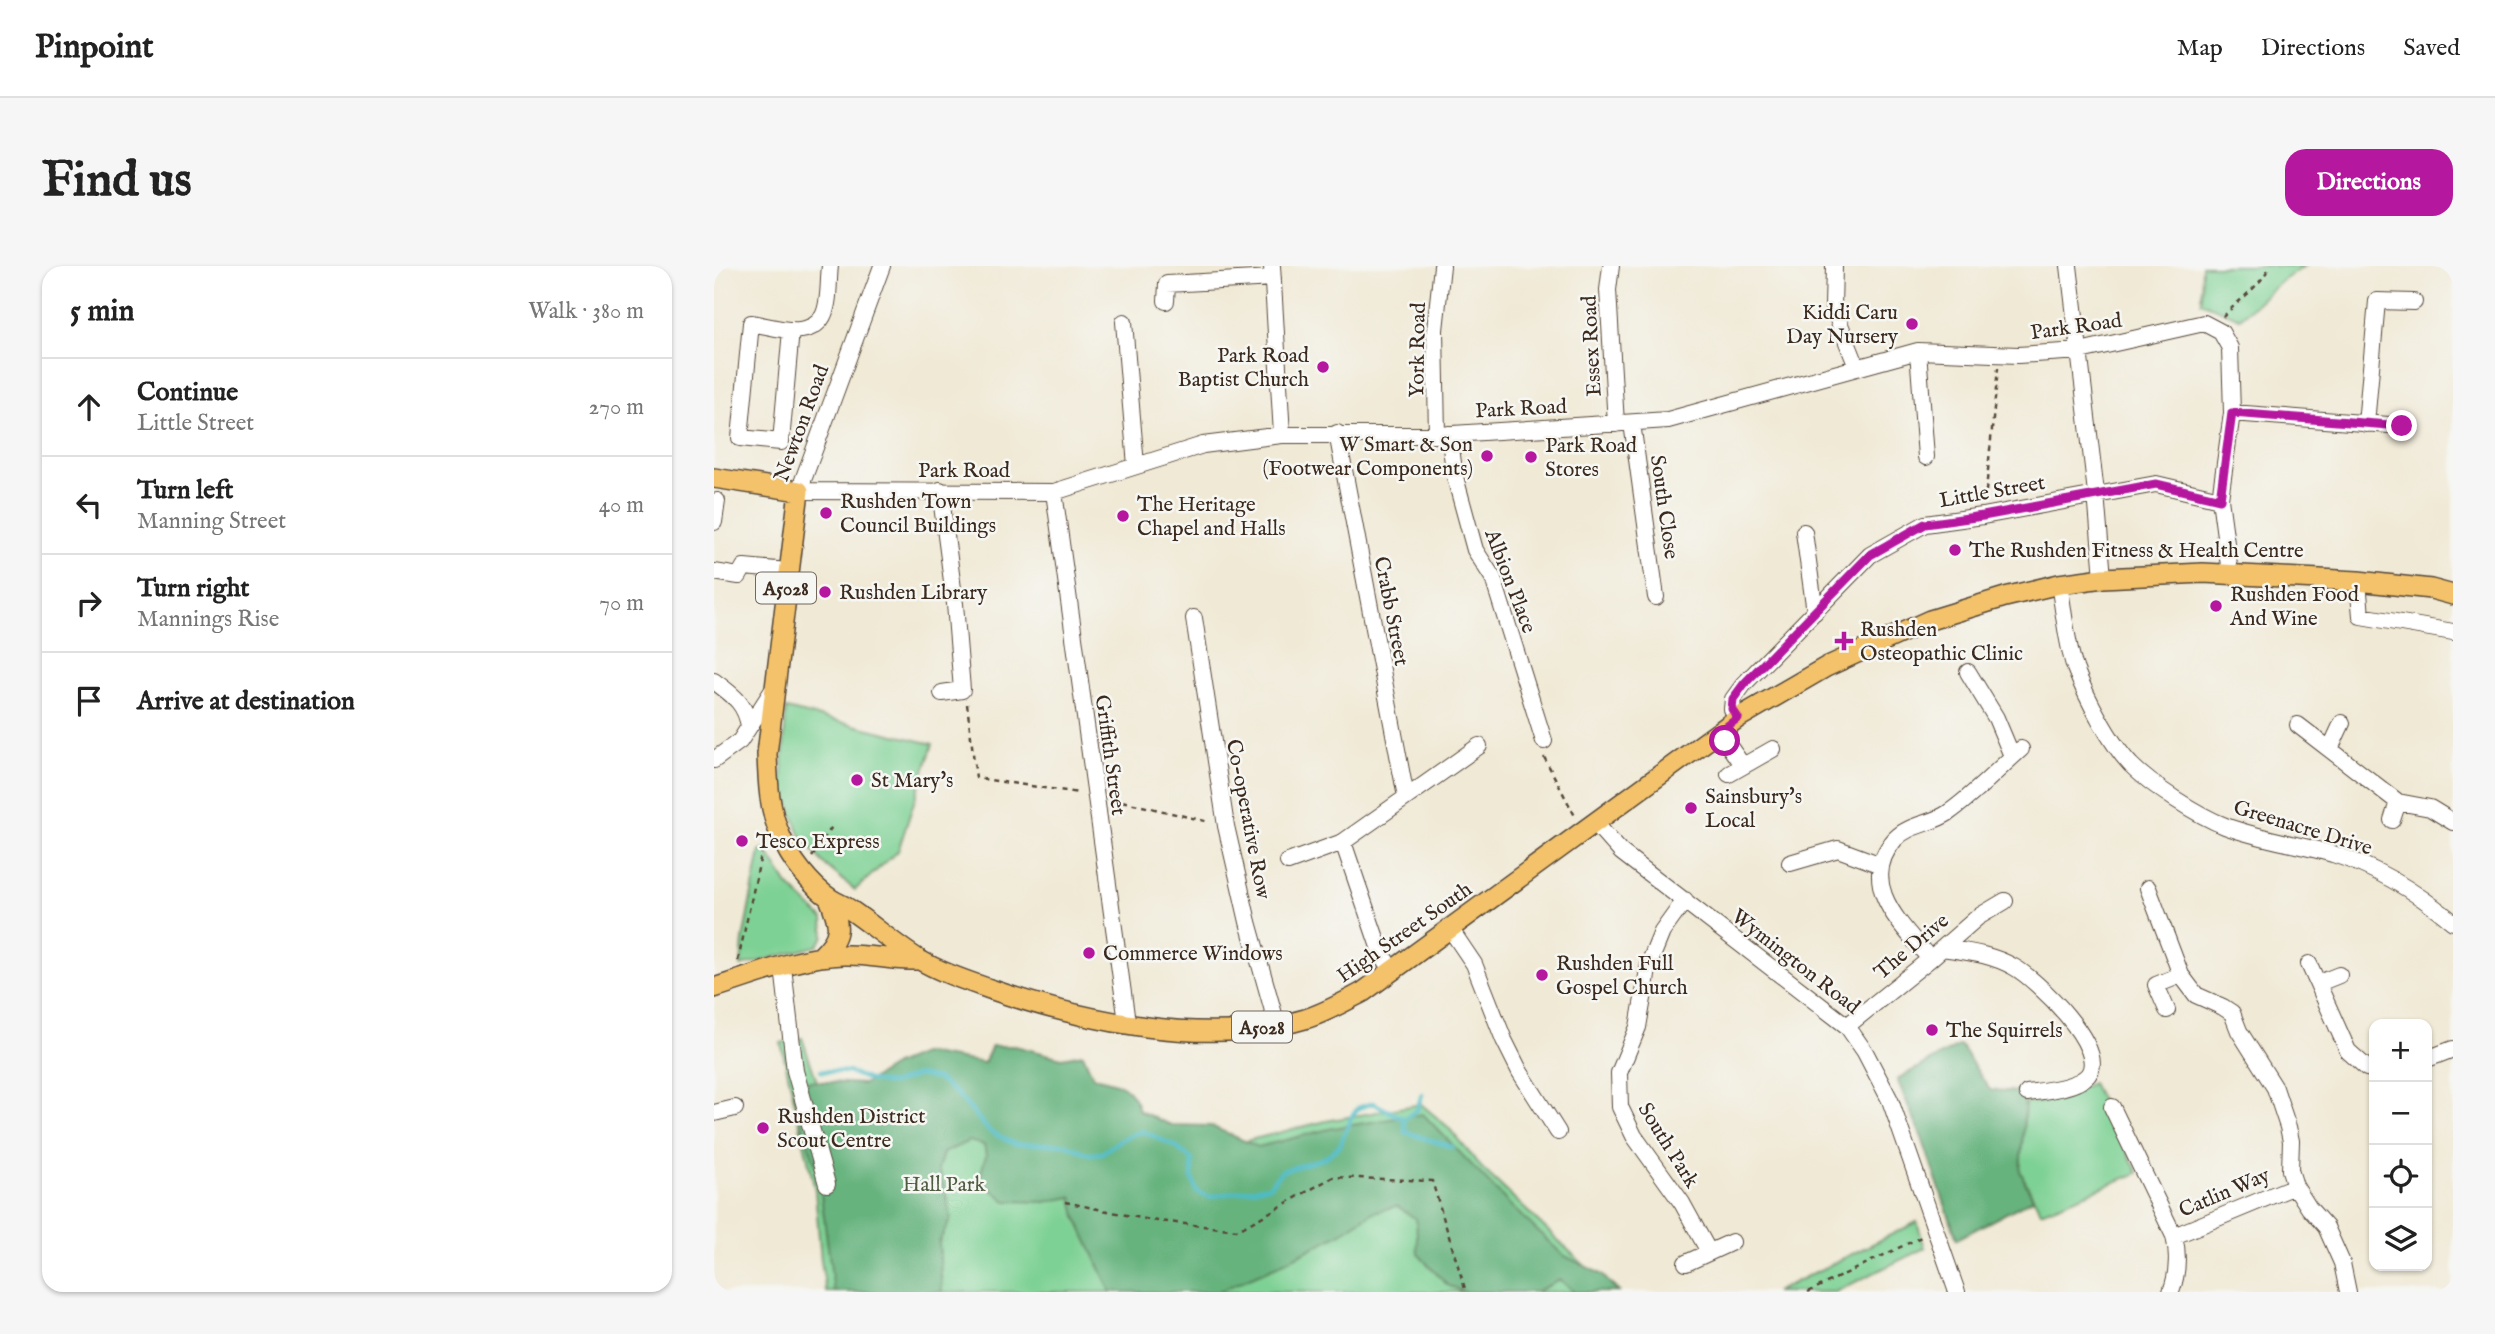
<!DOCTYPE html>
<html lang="en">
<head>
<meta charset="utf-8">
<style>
  :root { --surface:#fff; --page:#f6f6f6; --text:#222; --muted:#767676; --line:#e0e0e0; --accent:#b5179e }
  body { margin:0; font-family:"IM FELL English",serif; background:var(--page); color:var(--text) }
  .controls { position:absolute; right:21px; bottom:21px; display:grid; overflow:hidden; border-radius:14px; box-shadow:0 2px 5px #0004 }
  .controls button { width:63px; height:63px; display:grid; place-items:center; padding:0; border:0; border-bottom:2px solid var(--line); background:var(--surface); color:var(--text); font:35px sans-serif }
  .stop { position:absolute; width:21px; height:21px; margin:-16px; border:5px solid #b5179e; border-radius:50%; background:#fff }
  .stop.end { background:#b5179e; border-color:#fff; box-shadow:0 2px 7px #0008 }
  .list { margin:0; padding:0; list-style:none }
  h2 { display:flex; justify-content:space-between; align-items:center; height:91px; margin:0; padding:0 28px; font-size:30px }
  h2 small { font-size:23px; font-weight:400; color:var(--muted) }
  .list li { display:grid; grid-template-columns:46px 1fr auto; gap:21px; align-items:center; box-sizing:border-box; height:98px; padding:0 28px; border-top:2px solid var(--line) }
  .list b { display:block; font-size:26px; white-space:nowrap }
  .list p { margin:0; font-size:23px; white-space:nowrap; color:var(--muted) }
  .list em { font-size:23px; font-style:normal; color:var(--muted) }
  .icon { flex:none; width:38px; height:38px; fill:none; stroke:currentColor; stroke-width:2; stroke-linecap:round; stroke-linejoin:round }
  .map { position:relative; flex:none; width:1739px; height:1026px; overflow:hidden; border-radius:21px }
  header { display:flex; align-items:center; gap:42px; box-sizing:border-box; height:98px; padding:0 35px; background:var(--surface); border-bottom:2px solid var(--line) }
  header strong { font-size:33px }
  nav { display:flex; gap:38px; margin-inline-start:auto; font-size:24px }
  .intro { display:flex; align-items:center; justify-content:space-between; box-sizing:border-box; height:168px; padding:0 42px }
  h1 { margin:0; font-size:49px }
  .button { padding:18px 32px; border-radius:21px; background:var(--accent); color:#fff; font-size:24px; font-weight:700 }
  main { display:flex; gap:42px; padding:0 42px }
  aside { flex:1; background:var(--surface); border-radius:21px; box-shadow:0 2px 5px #0004 }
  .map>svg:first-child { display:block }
</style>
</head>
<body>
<header>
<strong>Pinpoint</strong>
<nav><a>Map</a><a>Directions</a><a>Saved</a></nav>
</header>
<div class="intro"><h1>Find us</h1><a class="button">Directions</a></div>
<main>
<aside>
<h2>5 min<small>Walk · 380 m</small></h2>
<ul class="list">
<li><svg class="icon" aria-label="ahead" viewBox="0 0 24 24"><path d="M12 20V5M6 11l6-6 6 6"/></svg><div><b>Continue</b><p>Little Street</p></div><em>270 m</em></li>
<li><svg class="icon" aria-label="left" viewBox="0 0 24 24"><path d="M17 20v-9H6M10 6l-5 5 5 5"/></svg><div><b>Turn left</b><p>Manning Street</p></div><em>40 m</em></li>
<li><svg class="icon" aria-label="right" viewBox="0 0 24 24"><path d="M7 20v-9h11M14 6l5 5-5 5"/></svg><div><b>Turn right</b><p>Mannings Rise</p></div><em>70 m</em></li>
<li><svg class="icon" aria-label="arrive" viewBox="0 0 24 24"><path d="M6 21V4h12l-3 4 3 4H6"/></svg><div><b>Arrive at destination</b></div></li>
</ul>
</aside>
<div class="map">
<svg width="1739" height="1026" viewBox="0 0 1739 1026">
  <rect width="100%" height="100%" fill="#f6f6f2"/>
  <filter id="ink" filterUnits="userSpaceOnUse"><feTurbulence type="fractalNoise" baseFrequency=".0143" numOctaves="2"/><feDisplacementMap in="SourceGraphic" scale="14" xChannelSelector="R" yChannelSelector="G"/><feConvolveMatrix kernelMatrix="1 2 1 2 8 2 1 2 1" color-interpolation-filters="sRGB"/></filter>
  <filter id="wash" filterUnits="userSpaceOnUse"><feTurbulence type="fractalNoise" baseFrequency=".00686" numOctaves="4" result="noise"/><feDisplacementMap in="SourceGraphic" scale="28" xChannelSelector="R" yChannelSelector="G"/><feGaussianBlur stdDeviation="1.57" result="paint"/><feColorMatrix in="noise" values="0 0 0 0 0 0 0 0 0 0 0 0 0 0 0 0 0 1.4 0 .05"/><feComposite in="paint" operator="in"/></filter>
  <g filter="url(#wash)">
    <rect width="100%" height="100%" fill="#f0e9d5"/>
    <!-- green -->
    <path fill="#7ed194" stroke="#5c7e59" stroke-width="2" d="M1488 0H1591L1565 17 1526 52 1487 36Z
      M72 443 219 478 184 585 141 624 110 598 87 571 68 518Z
      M52 584 74 619 109 653 110 670 103 680 27 700 29 674 46 585Z
      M88 772 113 844 495 884 612 855 707 838 734 861 767 901 888 1016 894 1026H112L107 995 101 924 67 777Z
      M1378 817 1424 907 1327 946 1306 905 1311 837 1332 836Z
      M1203 956 1211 982 1121 1026H1061Z"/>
    <!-- forest -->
    <path fill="#66b37e" stroke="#506e4e" stroke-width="2" d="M1246 779 1276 824 1306 826 1311 837 1306 905 1319 933 1243 973 1208 872 1183 813Z
      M278 780H301L348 792 369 788 379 811C402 816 418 818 425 845L457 859 497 860 544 881 619 862 709 848 796 939 849 989 887 1008 905 1026H861L846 1014 821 1026H751L733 1019 704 988 702 953 683 940 660 946 624 969 563 1000 503 1026H397L362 951 358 931 331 936 292 935 265 913 272 890 270 879 255 875 229 887 224 903 231 923 237 952 225 976 228 1026H120L104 907 82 841 94 815 150 818 181 799 210 787 270 797Z"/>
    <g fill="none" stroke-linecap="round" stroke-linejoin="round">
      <!-- stream -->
      <path stroke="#4dbbc5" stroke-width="4.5" d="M107 805 134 806 158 815 178 818 204 809 223 813 242 827 275 865 300 878H351L375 888 388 887 408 873 428 865 461 880 478 894V912L483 926 495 931 555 920 568 905 611 892 626 879 638 850 644 842 659 837 690 853 691 866 738 881
        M690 853 703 844 708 828"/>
    </g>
  </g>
  <g filter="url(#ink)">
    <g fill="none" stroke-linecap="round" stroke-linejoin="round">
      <!-- minor casing -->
      <g stroke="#564739" stroke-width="18">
        <path id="minor" d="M168 0 85 225 340 226 489 179 568 169H723L954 154 1204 85 1304 89 1366 85 1490 57 1507 66 1516 82 1518 147 1506 233 1516 307
          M558 0 568 169
          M897 0 894 24 902 158
          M1120 0 1119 41 1143 101
          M1355 0 1382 227 1389 312
          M452 35 453 18 559 12
          M410 56 422 200
          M77 64 67 176 26 172 37 57C58 60 95 75 109 50 116 37 114 15 116 0
          M1204 85 1212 191
          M1518 147 1688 160
          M918 157 942 331
          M1652 158 1663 35 1700 36
          M623 167 692 531
          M735 168 741 211 761 284 779 312 830 475
          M723 169 721 64 728 0
          M226 224 241 338 248 424 228 427
          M340 226 412 749 411 758
          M0 256 3 235
          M1090 266 1101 346
          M0 306 25 310 30 301 74 305
          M1644 315 1647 350 1739 366
          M1345 318C1350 345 1352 376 1361 402 1372 431 1396 477 1417 499 1438 520 1483 549 1511 560 1546 573 1583 578 1619 588 1662 601 1705 628 1739 656
          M480 352 512 560 534 656 563 759
          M1254 406 1282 452 1298 490
          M0 415C18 429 31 436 35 460
          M1024 452 1018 443 1019 433 1030 418 1156 289 1211 258 1269 250 1442 218 1506 233
          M1584 459 1684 536 1716 542 1739 556
          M1005 466 1029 500
          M1616 483 1628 457
          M0 494 26 475 60 422
          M1015 508 1059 483
          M1678 554 1684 536
          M881 557 907 586 1133 760 1151 786 1176 834 1243 1026
          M629 576 667 687 678 704
          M574 596 629 576 765 480
          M1076 597 1124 583 1167 599
          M1434 622 1467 709 1482 729 1509 741 1518 747 1525 765 1561 822 1574 861 1577 875 1576 904 1581 920 1595 942 1612 961 1628 997 1634 1026
          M971 634 948 666 935 698 924 761 905 807 906 841 920 870 968 937 995 986
          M735 661 760 698 790 774 806 806 844 866
          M1229 682C1254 686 1277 688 1300 701 1322 713 1395 783 1374 809 1363 822 1329 825 1313 827
          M1216 693C1188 659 1142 618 1181 573 1195 558 1218 558 1234 547 1260 529 1283 504 1307 483
          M1595 698 1634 785 1653 802 1660 803
          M69 701 81 805 113 918
          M1605 717 1625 709
          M1453 744 1442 719 1467 709
          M1133 760 1216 693 1264 651 1291 635
          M1713 793 1739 783
          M1398 841 1460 970C1465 990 1464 1007 1457 1026
          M0 847 21 842
          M1460 970 1581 920
          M972 997 1018 976"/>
      </g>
      <!-- major casing -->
      <g stroke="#564739" stroke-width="22">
        <path id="major" d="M0 212 85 225 53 488C54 518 55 544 67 571 76 593 97 620 117 633 123 637 130 639 135 643 159 659 180 678 204 693 224 705 250 714 273 722 367 755 493 782 591 753 611 747 630 736 649 726L1024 452 1112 401 1216 354 1291 331 1345 318 1389 312 1489 307 1644 315 1717 323 1739 329
          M107 690C129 669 126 659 115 632
          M0 722C42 709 86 690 130 689 156 688 179 695 205 694"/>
      </g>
      <!-- path -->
      <path stroke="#564739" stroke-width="2.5" stroke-dasharray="5 5" stroke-linecap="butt" d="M1509 51C1524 34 1545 22 1556 0
        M1271 235 1284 102
        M253 438 262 512 365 527
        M830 491 861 550
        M399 533 495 556
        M98 591 119 559
        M24 695 50 575
        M351 936 436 954 524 964 619 911 718 915 752 1026
        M1094 1026 1207 971"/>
      <!-- minor -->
      <use href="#minor" stroke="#fff" stroke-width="16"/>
      <!-- major -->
      <use href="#major" stroke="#f3c26a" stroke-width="19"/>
    </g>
  </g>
  <g fill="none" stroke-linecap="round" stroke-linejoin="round" filter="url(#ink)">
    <!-- route -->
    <path stroke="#b5179e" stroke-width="9" d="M1011 475 1005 466 1024 452 1018 443 1019 433 1030 418 1156 289 1211 258 1269 250 1442 218 1506 233 1518 147 1688 160"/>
  </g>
  <!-- markers -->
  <g fill="#b5179e" stroke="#f6f6f2" stroke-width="2.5">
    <circle cx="1198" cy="58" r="7"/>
    <circle cx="609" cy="101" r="7"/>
    <circle cx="773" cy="190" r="7"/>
    <circle cx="817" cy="191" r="7"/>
    <circle cx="112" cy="247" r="7"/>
    <circle cx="409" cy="250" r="7"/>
    <circle cx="1241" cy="284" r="7"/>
    <circle cx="111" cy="326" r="7"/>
    <circle cx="1502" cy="340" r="7"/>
    <path d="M1126.5 364.5h7v7h7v7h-7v7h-7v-7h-7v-7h7z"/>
    <circle cx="143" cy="514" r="7"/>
    <circle cx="977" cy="542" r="7"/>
    <circle cx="28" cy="575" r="7"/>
    <circle cx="375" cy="687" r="7"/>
    <circle cx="828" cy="709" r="7"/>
    <circle cx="1218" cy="764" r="7"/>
    <circle cx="49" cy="862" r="7"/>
  </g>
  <g text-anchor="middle" stroke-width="5" stroke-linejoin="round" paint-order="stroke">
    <!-- shield labels -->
    <g fill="#f6f6f2" stroke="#73675e" stroke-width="2">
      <rect x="42" y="306.5" width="60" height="31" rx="5"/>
      <rect x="518" y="745.5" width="60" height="31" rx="5"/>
    </g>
    <g font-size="19" font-weight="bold" fill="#3b2a1e">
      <text x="72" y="329">A5028</text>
      <text x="548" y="768">A5028</text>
    </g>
    <!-- poi labels -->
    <g font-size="21" fill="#3b2a1e" stroke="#f6f6f2" text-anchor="start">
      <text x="1184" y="53" text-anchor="end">Kiddi Caru<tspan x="1184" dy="24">Day Nursery</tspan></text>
      <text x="595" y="96" text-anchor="end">Park Road<tspan x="595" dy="24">Baptist Church</tspan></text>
      <text x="759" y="185" text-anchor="end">W Smart &amp; Son<tspan x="759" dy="24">(Footwear Components)</tspan></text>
      <text x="831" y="186">Park Road<tspan x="831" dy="24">Stores</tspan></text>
      <text x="126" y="242">Rushden Town<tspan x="126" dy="24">Council Buildings</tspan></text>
      <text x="423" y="245">The Heritage<tspan x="423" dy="24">Chapel and Halls</tspan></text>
      <text x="1255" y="291">The Rushden Fitness &amp; Health Centre</text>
      <text x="125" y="333">Rushden Library</text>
      <text x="1516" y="335">Rushden Food<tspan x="1516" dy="24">And Wine</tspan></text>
      <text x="1146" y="370">Rushden<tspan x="1146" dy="24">Osteopathic Clinic</tspan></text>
      <text x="157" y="521">St Mary's</text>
      <text x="991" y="537">Sainsbury's<tspan x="991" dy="24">Local</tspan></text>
      <text x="42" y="582">Tesco Express</text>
      <text x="389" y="694">Commerce Windows</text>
      <text x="842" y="704">Rushden Full<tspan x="842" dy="24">Gospel Church</tspan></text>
      <text x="1232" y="771">The Squirrels</text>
      <text x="63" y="857">Rushden District<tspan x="63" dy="24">Scout Centre</tspan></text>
    </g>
    <!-- street labels -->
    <g font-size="21" fill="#3b2a1e" stroke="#f6f6f2">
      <text transform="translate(1362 60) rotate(-8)" y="7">Park Road</text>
      <text transform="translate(877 80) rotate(-93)" y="7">Essex Road</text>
      <text transform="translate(703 84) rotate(-89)" y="7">York Road</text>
      <text transform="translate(807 142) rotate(-3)" y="7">Park Road</text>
      <text transform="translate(87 157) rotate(-70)" y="7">Newton Road</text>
      <text x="250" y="211">Park Road</text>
      <text transform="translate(1278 225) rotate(-10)" y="7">Little Street</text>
      <text transform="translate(951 241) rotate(82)" y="7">South Close</text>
      <text transform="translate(797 315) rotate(69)" y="7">Albion Place</text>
      <text transform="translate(678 345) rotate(79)" y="7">Crabb Street</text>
      <text transform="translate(397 489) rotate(82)" y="7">Griffith Street</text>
      <text transform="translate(535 553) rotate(79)" y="7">Co-operative Row</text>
      <text transform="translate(1589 561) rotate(17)" y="7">Greenacre Drive</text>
      <text transform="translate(690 666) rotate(-35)" y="7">High Street South</text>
      <text transform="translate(1197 680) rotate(-40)" y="7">The Drive</text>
      <text transform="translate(1082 695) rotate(38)" y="7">Wymington Road</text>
      <text transform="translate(955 879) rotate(58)" y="7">South Park</text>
      <text transform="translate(1510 926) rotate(-23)" y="7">Catlin Way</text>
    </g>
    <!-- park labels -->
    <g font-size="21" fill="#4f5c41" stroke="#f6f6f2">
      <text x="230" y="925">Hall Park</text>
    </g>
  </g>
</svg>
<div class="controls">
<button>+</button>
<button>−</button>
<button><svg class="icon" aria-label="locate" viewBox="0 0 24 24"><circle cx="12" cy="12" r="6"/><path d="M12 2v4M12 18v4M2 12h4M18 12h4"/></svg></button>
<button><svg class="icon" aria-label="layers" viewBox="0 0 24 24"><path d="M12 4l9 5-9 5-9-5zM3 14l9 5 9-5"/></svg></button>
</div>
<div class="stop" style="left:1011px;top:475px"></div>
<div class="stop end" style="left:1688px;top:160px"></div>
</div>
</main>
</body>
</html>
